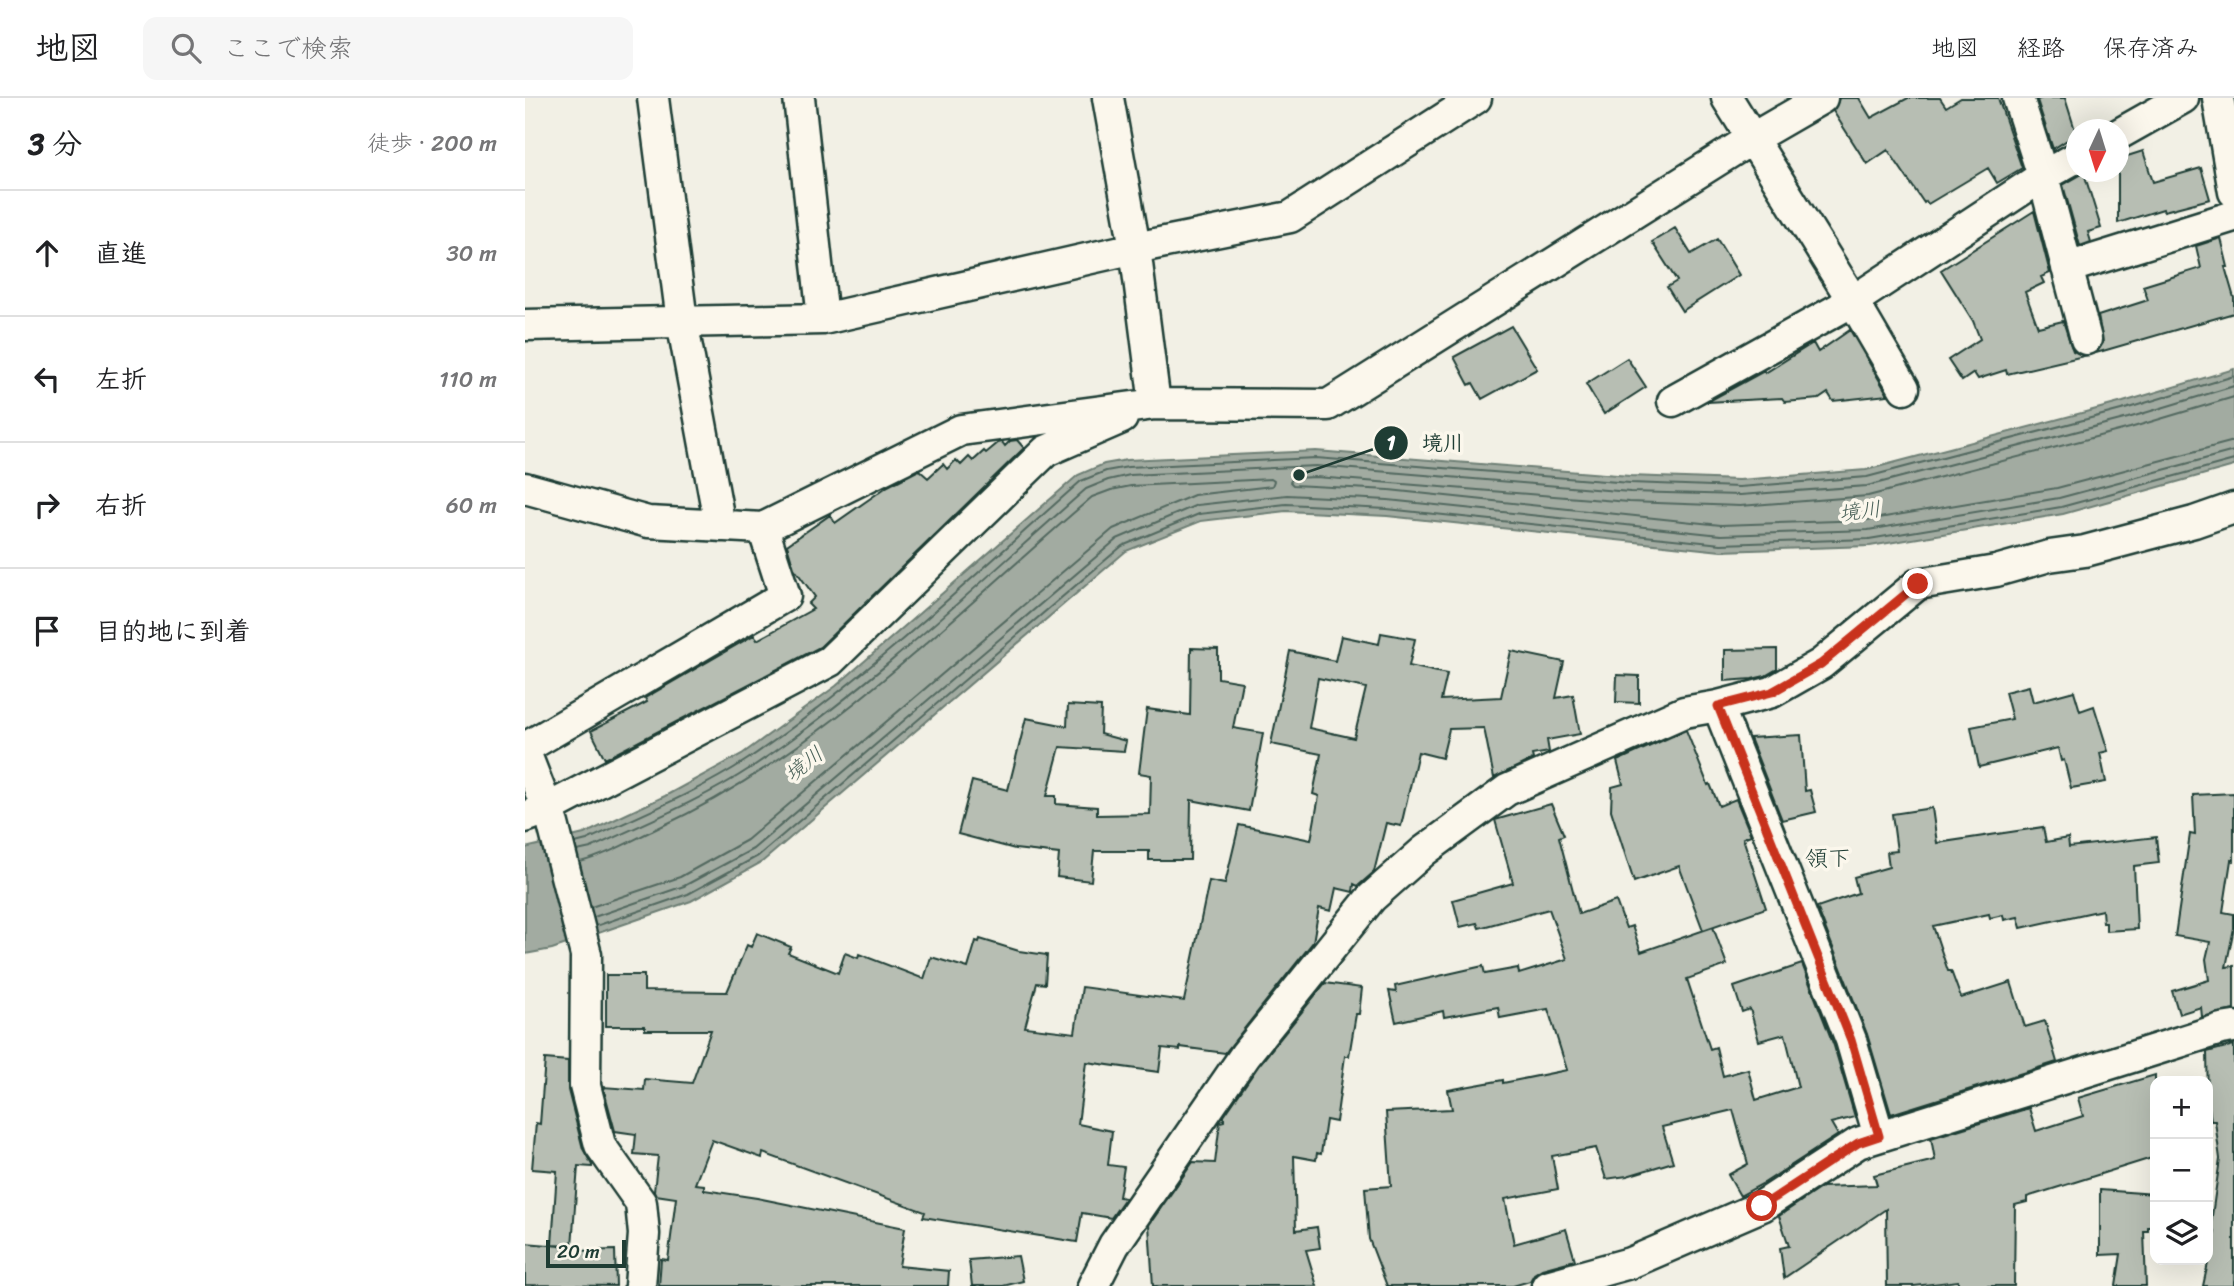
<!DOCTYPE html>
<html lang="ja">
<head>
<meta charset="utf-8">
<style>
  :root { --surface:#fff; --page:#f6f6f6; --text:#202124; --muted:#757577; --line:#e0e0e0 }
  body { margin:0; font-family:Sriracha,"Klee One",sans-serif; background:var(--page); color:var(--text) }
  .controls { position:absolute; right:21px; bottom:21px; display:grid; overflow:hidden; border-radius:14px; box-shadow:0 7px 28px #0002 }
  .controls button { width:63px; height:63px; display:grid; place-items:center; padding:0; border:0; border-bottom:2px solid var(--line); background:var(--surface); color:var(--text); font:35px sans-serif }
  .compass { position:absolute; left:1541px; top:21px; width:63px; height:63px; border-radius:50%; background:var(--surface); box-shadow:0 7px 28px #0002; rotate:184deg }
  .scale { position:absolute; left:21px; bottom:18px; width:80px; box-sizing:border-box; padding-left:7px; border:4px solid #1f3d34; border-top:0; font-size:19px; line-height:24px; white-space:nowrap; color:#1f3d34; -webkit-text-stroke:5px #fbf7ec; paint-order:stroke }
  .stop { position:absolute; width:21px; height:21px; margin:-16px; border:5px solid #c8321e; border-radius:50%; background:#fff }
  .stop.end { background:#c8321e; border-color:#fff; box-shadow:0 2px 7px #0008 }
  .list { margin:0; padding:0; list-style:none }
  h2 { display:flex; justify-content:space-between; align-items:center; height:91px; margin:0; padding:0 28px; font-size:30px }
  h2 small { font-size:23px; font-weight:400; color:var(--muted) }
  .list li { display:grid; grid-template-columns:46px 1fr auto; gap:21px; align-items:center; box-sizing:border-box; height:126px; padding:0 28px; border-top:2px solid var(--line) }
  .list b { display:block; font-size:26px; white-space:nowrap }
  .list em { font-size:23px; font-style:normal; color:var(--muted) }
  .icon { flex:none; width:38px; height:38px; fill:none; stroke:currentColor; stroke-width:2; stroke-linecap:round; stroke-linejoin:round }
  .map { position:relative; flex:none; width:1709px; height:1188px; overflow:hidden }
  header { display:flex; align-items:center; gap:42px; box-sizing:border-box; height:98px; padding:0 35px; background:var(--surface); border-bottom:2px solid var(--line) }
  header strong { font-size:33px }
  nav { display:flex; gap:38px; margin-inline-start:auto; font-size:24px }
  .search { width:490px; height:63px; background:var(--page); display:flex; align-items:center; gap:18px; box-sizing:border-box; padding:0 24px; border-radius:14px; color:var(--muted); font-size:26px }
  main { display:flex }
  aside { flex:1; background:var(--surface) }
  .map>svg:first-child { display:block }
</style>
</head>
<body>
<header>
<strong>地図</strong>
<div class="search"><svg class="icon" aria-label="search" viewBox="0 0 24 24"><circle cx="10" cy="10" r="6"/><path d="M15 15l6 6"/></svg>ここで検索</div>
<nav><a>地図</a><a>経路</a><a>保存済み</a></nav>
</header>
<main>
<aside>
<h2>3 分<small>徒歩 · 200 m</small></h2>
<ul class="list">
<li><svg class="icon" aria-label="ahead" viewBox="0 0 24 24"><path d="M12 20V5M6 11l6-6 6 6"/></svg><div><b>直進</b></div><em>30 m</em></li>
<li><svg class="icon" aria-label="left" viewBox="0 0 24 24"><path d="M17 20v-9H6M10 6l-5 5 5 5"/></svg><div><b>左折</b></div><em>110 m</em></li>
<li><svg class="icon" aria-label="right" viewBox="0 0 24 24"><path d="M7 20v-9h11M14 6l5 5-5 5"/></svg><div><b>右折</b></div><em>60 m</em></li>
<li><svg class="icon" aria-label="arrive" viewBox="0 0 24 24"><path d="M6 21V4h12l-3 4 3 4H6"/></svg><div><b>目的地に到着</b></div></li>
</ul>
</aside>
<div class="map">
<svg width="1709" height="1188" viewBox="0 0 1709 1188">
  <rect width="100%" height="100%" fill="#f2f0e5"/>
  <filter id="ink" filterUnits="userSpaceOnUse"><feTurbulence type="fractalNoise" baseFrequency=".0143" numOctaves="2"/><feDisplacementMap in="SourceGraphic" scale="14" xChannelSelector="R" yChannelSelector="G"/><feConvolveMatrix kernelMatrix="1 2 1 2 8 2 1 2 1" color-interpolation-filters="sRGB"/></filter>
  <g filter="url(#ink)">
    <!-- water -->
    <path fill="#a2aba1" stroke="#6e7f75" stroke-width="2" d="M1709 271V368L1538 416 1345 448 1196 453 862 418 761 413 676 423 601 453 237 764 166 803 27 851 0 856V750L59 736 140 698 217 656 311 588 553 377 579 366 602 362 791 353 1105 378 1214 382 1341 372 1598 304Z"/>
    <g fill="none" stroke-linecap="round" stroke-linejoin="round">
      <!-- shore -->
      <path stroke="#536960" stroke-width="2" d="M1709 299 1605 330 1343 398 1215 408 1104 404 791 379 768 380 765 384 768 387 864 392 1196 427 1342 422 1532 390 1709 343
        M50 745 62 742C116 717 173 694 223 661 342 580 448 478 556 383L581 373 603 369 791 360 1105 385 1214 389 1342 379 1600 311 1709 278
        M52 753 66 750C120 725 177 702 227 669 345 590 454 485 561 391L583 382 605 377 791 368 1105 394 1215 397 1342 388 1603 320 1709 288
        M55 764C82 757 107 742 133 730 300 653 428 517 567 399L586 392 606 388 746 381 749 383 747 388 669 397 588 431 222 742 155 779 66 809
        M69 819 159 788 228 751 592 441 672 407 762 397 863 402 1196 437 1343 432 1534 400 1709 353
        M71 828 163 796 233 758 597 448 674 416 761 406 862 411 1196 446 1344 441 1536 409 1709 362"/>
    </g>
    <!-- building -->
    <path fill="#b7beb3" stroke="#1f3d34" stroke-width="2" fill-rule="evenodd" d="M1314 0H1334L1346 20 1383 0H1415L1421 9 1436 0H1473L1497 70 1472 85 1463 70 1403 106 1401 103 1399 105 1363 52 1342 66 1308 13Z
      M1517 0H1540L1551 35 1548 39 1549 42 1546 43 1547 39 1528 51 1512 2Z
      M1618 53 1628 84 1676 70 1685 101 1639 113 1638 111 1593 125V61Z
      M1559 75 1576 130 1563 134 1566 144 1555 148 1538 87Z
      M1509 113 1525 175 1516 179 1519 185 1500 194 1513 229 1538 223 1548 253 1559 258 1482 276 1481 272 1453 281 1449 275 1437 283 1423 262 1455 241 1448 223 1416 172Z
      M1150 130 1166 156 1192 141 1214 177 1157 213 1142 189 1152 183 1127 144Z
      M1696 140 1703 169H1700L1709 200V215L1571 255 1578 245 1573 218 1623 202 1618 188 1676 170 1671 148Z
      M986 228 1012 271 957 301 948 285 944 287 929 259Z
      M1325 232 1363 297 1308 303 1303 295 1294 301 1260 304 1257 300 1182 304 1239 273 1240 275 1288 245 1293 254Z
      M1102 260 1121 289 1079 316 1061 286Z
      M492 342 499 350 295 549 80 661 66 633 122 604 120 600 229 537 232 542 288 511 283 506 290 499 269 470 262 447 305 417 310 425 363 388 394 372 403 380 418 366 422 371 431 362 436 367 444 359 448 363 459 353 461 355 473 345 477 344 480 348 485 343Z
      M856 535 890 541 884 568 922 576 916 602 976 599 986 553 1039 564 1031 600 1048 597 1055 636 1022 642 1024 654 1007 657 1008 661 969 680 959 630 924 631 917 660 893 654 876 728 861 725 849 774 833 788 829 786 828 794 811 790 806 813 794 810 788 844 700 955 655 949V952L637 950 634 974 561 964 553 1026 587 1033 583 1067 599 1069 594 1099 600 1100 586 1120 557 1115 552 1144 398 1119 400 1114 238 1055 237 1060 187 1042 170 1086 179 1087V1092L232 1100 380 1130 374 1168 424 1173 423 1188H134L136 1161 143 1162 151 1100 131 1097 129 1093 133 1058 109 1056 111 1036 90 1033 78 989 119 992 120 981 167 985 186 932H120V928H81V877H119V893L202 894 222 847 226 849 232 835 266 849 263 855 313 875 320 855 333 860 334 856 399 881 406 859 443 870 451 843 454 844 455 841 494 853 522 857 520 886 512 885 500 929 550 935 557 889 659 903 684 783 700 786 714 727 786 742 794 698 788 696 796 656 746 646 765 553 810 563 816 538 854 546ZM793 580 841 590 829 640 784 630Z
      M666 550 693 551V580L717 584 708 630 738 635 724 713 666 702 665 762H624V753H569L566 783 532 779 534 756 490 751 433 736 447 683 483 692 501 620 542 628 543 607 576 609 575 636 601 643 599 653 535 649 522 698H531V706L572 709V717L625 716 626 677 614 675 622 611 665 617Z
      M1252 551V571L1240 578 1227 581 1200 583V552Z
      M1092 577 1114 578V605L1091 604Z
      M1504 588 1508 604 1549 593 1555 613 1569 608 1583 653 1575 655 1581 684 1546 690 1539 662 1536 663 1533 650 1454 669 1446 629 1487 621 1480 594Z
      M1161 632 1183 687 1185 686 1194 708 1211 701 1226 737 1218 740 1241 810 1178 832 1154 768 1109 784 1086 712 1087 689 1098 686 1092 663Z
      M1276 637 1280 693 1285 692 1291 714 1257 722 1225 640Z
      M1709 695V763L1706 762 1698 814 1709 816V830L1701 869 1709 868V912L1677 919 1676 909 1654 916 1647 893 1684 882 1681 861 1685 844 1650 838 1665 736 1670 737 1668 697Z
      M1026 706 1039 737 1034 739 1054 816 1091 803 1101 830 1107 828 1116 854 1188 829 1202 867 1162 881 1185 951 1191 949 1198 978 1223 971 1231 1002 1273 989 1260 936 1234 943 1225 911 1217 914 1209 889 1277 866 1309 948 1330 1019 1306 1025 1313 1037 1239 1085 1215 1098 1203 1077 1223 1066 1208 1012 1137 1029 1148 1064 1102 1078 1081 1081 1071 1050 1027 1058 1033 1091 980 1101 989 1146 1041 1131 1050 1162 1017 1171 1009 1176 1005 1183 988 1188H862L844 1141 840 1090 866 1088 861 1014 927 1011 923 992 978 982V985L1042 972 1023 911 975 920 973 909 919 919 918 913 871 924 864 893 871 894 870 888 958 868 960 876 993 870 994 876 1042 861 1024 811 954 830 952 825 935 829 928 802 988 785 970 722Z
      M1407 710 1412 745 1518 729 1521 744 1543 740 1544 749 1631 739 1634 765 1609 768 1612 831 1581 833V825H1578L1577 812 1496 830 1493 819 1479 822 1478 817 1465 820 1464 816 1408 828 1423 873H1426L1436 900 1486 884 1500 929 1520 923 1532 964 1366 1016 1342 936 1292 809 1333 795 1329 779 1364 769 1362 754 1372 753 1367 716Z
      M800 885 837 890 834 916H831L824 958H820L811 1024 801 1022 796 1056 792 1055 791 1062 769 1058 771 1132 792 1129 795 1150 781 1152 792 1188H628L624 1127 668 1064 690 1065 695 1024 699 1023V1018L734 967Z
      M1709 947V1188H1678L1690 1133 1685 1132 1695 1061 1690 1023H1686L1683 1003 1682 954Z
      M20 961 43 963V992L58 1051 67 1067V1069L53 1068 47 1148 27 1147 32 1073 7 1071 11 1025 15 1026Z
      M1630 977V1059L1502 1099V1104L1490 1107 1489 1188H1433V1183L1389 1188H1362L1361 1111 1259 1180 1255 1150 1264 1148 1254 1118 1297 1089 1352 1087 1349 1077 1410 1062 1406 1040 1504 1010 1511 1033 1558 1018 1553 1000Z
      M1575 1092 1630 1096V1129H1623V1133H1619L1621 1188H1591L1596 1156 1575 1157Z
      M0 1145 47 1149V1153L90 1152 91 1188 0 1187Z
      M493 1158 498 1183 478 1188H447L444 1162Z"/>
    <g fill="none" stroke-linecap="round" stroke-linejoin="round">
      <!-- minor casing -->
      <g stroke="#1f3d34" stroke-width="35">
        <path id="minor" d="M128 0 157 223 195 428
          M274 0 298 221
          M583 0 610 150 630 306
          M1202 0 1328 203 1379 290
          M1493 0 1518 78 1561 241
          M1693 0 1709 94
          M1594 36 1658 0
          M1542 170 1709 118
          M0 227 298 221 610 150 765 119 951 0
          M1148 303 1328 203 1518 78 1552 59
          M0 390 123 424 238 430 436 332 630 306 803 307 1228 40 1297 0
          M1193 608 1326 942 1354 1038
          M0 650 260 498 238 430
          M0 654 28 726 61 857 60 988 75 1047 116 1105 119 1136 115 1188
          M0 719 22 711 305 563 521 353 597 320
          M568 1188 589 1147 720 957 846 800 899 753 982 692 1159 614 1193 608 1247 594 1296 566 1393 486 1471 473 1524 458 1560 453 1669 424 1709 410
          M1022 1188 1105 1165 1237 1108 1333 1045 1696 931 1709 929"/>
      </g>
      <!-- minor -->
      <use href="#minor" stroke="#fbf7ec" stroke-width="30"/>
    </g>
  </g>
  <g fill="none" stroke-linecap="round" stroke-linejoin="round" filter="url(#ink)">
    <!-- route -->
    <path stroke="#c8321e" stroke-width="9" d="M1237 1108 1333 1045 1354 1038 1326 942 1193 608 1247 594 1296 566 1393 486"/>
  </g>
  <g text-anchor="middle" stroke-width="7" stroke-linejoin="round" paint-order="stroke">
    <!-- water labels -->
    <g font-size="21" font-style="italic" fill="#465e55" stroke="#fbf7ec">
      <text transform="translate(1335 413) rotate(-7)" y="7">境川</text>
      <text transform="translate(279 666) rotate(-38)" y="7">境川</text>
    </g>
    <!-- quarter labels -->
    <g font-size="23" fill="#1f3d34" stroke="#fbf7ec">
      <text x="1303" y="768">領下</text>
    </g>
  </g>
  <!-- callouts -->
  <path fill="none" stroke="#1f3d34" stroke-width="2.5" d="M774 377L866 345"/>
  <g fill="#1f3d34" stroke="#fbf7ec" stroke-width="2.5">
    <circle cx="774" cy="377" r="7"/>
    <circle cx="866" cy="345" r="18"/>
  </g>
  <g font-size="21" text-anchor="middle" font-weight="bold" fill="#fff">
    <text x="866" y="352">1</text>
  </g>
  <g font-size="21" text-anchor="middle" font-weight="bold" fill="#1f3d34" stroke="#fbf7ec" stroke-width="7" stroke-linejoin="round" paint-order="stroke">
    <text x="918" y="352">境川</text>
  </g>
</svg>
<div class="controls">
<button>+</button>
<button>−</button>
<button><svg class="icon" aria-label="layers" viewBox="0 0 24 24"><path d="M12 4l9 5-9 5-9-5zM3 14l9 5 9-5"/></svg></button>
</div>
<svg class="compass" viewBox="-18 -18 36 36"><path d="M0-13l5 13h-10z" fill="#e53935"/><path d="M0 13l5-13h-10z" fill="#757577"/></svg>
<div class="scale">20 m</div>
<div class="stop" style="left:1237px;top:1108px"></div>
<div class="stop end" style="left:1393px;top:486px"></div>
</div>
</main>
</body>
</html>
